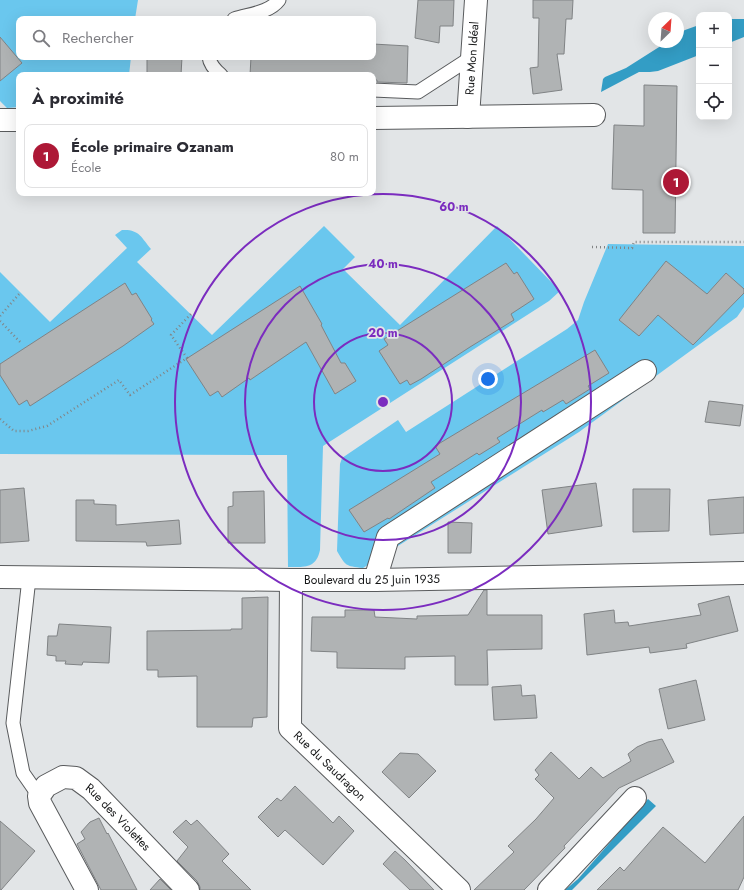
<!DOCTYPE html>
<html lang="fr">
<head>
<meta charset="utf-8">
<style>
  :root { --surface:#fff; --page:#f2f2f3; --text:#2b2b33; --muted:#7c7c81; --line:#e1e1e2; --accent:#ad1836 }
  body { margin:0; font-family:Jost,sans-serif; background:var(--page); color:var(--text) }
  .controls { position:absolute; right:12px; top:12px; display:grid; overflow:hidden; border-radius:8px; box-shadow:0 4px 16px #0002 }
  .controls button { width:36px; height:36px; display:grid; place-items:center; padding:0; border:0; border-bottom:1px solid var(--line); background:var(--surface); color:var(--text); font:20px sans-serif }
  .compass { position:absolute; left:648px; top:12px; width:36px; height:36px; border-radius:50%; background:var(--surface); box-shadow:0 4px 16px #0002; rotate:25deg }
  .you { position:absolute; left:488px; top:379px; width:14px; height:14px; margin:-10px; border:3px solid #fff; border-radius:50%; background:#1a73e8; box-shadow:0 0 0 6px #1a73e833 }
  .badge { display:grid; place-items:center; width:26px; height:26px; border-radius:50%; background:var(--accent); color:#fff; font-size:13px; font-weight:700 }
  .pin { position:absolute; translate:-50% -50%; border:2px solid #fff; box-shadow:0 1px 4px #0006 }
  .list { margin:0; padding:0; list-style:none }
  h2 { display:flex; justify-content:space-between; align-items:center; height:52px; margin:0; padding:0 16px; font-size:17px }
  h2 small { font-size:13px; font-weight:400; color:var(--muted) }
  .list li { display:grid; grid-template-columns:26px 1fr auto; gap:12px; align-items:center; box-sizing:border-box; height:64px; margin:0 8px 8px; padding:0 8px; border:1px solid var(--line); border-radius:8px }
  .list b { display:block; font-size:15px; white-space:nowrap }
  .list p { margin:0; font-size:13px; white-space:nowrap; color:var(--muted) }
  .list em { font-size:13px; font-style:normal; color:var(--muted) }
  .icon { flex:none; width:22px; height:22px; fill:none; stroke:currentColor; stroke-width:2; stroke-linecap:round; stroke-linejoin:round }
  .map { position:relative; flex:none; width:744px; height:890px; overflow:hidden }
  .search { position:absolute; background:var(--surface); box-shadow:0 4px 16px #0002; left:16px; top:16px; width:360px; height:44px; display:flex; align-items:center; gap:10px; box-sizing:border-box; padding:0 14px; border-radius:8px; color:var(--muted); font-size:15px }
  .panel { position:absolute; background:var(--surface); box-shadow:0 4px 16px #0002; left:16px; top:72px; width:360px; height:124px; border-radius:8px }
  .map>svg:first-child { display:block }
</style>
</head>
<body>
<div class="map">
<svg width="744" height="890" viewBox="0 0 744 890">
  <rect width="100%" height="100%" fill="#e2e5e7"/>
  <!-- green -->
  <path fill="#6ac7ee" d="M0 0H138L135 19H19V57H131L129 75H19V107L7 108 0 101Z
    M324 226 355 257 343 269 400 325 497 226 560 291 549 301 323 446 320 550C316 569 304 567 288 567L287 455 0 454V272L50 322 127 248 115 235 122 230C139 229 141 237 151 249L137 262 212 335Z
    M608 244 744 246V307L737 317 579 432 363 568C345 566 346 566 337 551L340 464 342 458 398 420 406 432 567 329 578 320 584 302Z"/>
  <!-- water -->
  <path fill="#339dc5" d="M729 19H744V37L729 43Z
    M699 25V55L658 71 650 72H639L601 92 603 79 605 77 626 68 667 42H678V34L685 30Z
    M648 799 656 806 572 890H565L578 879Z"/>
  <!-- building -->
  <path fill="#b0b3b4" stroke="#808385" d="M418 0H454L453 26H440L439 43 415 38Z
    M533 0H573L572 19H566L564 54H557L562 90 533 94 530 68 538 67 539 18H533Z
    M0 37 22 63 0 81Z
    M373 44 408 46 407 83 377 82V80H373V75H250L251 57H373Z
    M147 57H182L181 75H147Z
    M644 85 677 86 675 233H643V190L612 189 614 125 644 126Z
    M666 261 707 294 726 273 744 289V293L693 345 658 315 639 336 619 320Z
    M506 263 514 274 517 272 534 299 511 314 514 320 470 347 421 379 410 385 407 380 400 384 379 351 388 345 384 339Z
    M125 283 132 295 136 293 152 319 151 320 154 324 123 346 30 406 27 400 19 405 0 375V364Z
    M300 286 322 324 321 325 341 363H345L356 381 335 394 306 342 250 380 249 378 222 397 218 391 210 396 186 359Z
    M595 350 609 373 588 386 590 389 566 404 563 400 543 412 542 410 497 438 500 442 479 455 477 453 431 482 435 488 389 519 388 518 364 532 349 510 440 454 435 446Z
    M709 401 743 405 740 426 705 422Z
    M596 483 602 526 548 534 542 490Z
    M24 488 29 541 0 543V490Z
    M633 489H670L669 531 633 532Z
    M264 491 265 543H228V507L233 506V492Z
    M744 497V533L710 535 708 500Z
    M76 500H94V504L116 505V525L179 520 181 544 147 546 146 542 76 541Z
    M448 522 472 523 471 553H448Z
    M484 590H487V615H542V649L487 650 488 685H455V656L405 657V669L337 668V652L311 651 312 617H345V610H374L375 617 417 619V616L468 615Z
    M729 596 738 631 686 644 687 648 650 653 649 647 587 655 584 614 614 610 615 623 628 622 629 626 701 615 698 604Z
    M268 597 267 717 253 718 252 727H197V676L158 677V670H147V631L231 630V629H242V598Z
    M59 624 111 627 109 663 83 662 82 665 65 664 66 661H56V656L47 655 48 636H57Z
    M696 680 705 720 668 729 659 689Z
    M521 685 522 696 535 695 537 718 494 720 492 687Z
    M662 739 674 762 619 788 564 846 565 848 524 890H474L514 852 508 846 536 819 554 798 535 779 539 775 535 770 551 752 579 779 591 767 603 778 631 761 628 754 637 747 648 742Z
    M400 753 418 754 436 771 409 798 382 772Z
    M295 786 333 823 339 816 354 831 323 865 285 830 278 837 258 817 277 798 281 801Z
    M744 816V877L738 890H597L620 867 624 871 663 827 705 863Z
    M99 818 107 834 108 833 137 890H101L77 844 85 839 81 832 90 822Z
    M186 820 191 825 197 820 229 854 222 861 251 890H200V887L197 881 177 861 188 847 173 832Z
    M0 821 35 851 1 890H0Z
    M395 851 405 860 434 890H410L383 864Z
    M160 879 171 890H150Z"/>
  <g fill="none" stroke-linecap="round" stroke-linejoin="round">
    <!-- lane casing -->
    <g stroke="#595b5d" stroke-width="15">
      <path id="lane" d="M234 19C249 14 269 13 279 0
        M209 57C210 65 215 70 221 75
        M373 90 418 92 472 57
        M29 578 13 723 23 773 39 796"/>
    </g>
    <!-- street casing -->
    <g stroke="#595b5d" stroke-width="24">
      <g id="street">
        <path id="s1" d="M468 117 476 0"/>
        <path d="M373 118 594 115"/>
        <path d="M0 120H19"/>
        <path id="s2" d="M291 580 290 728 459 890"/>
        <path d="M375 580 388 537 645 371"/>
        <path id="s3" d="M87 890 40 803 39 796 46 786 63 777 76 778 91 789 188 890"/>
        <path d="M549 890 635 798"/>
      </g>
    </g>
    <!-- secondary casing -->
    <g stroke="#595b5d" stroke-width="24">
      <g id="secondary">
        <path id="s4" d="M0 577 291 580H375L744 573"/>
      </g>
    </g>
    <!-- path -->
    <path stroke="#828485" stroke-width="2.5" stroke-dasharray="1 3" stroke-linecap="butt" d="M592 247 632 248 634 242H744
      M0 316 20 293
      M0 321 22 344
      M0 419 14 431H28L47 426 119 380 130 395 187 358 171 335 191 314"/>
    <!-- lane -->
    <use href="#lane" stroke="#fff" stroke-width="13"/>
    <!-- street -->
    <use href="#street" stroke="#fff" stroke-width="22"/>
    <!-- secondary -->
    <use href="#secondary" stroke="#fff" stroke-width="22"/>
  </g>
  <!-- distance rings -->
  <g fill="none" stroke="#7b2cbf" stroke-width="2">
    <circle cx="383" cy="402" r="69"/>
    <circle cx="383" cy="402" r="138"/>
    <circle cx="383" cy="402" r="208"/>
  </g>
  <g text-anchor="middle" stroke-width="3.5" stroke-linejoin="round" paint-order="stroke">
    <!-- street labels -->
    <g font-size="12" fill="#151617" stroke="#e2e5e7">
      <text dy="4" stroke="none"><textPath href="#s1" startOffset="59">Rue Mon Idéal</textPath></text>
      <text dy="4" stroke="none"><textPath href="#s4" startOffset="372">Boulevard du 25 Juin 1935</textPath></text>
      <text dy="4" stroke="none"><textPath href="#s2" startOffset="203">Rue du Saudragon</textPath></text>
      <text dy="4" stroke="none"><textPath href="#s3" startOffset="208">Rue des Violettes</textPath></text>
    </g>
  </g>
  <circle cx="383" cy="402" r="6" fill="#7b2cbf" stroke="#e2e5e7" stroke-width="2"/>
  <g font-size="12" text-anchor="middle" font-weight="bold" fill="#7b2cbf" stroke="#e2e5e7" stroke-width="3.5" stroke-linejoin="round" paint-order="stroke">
    <text x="454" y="211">60 m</text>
    <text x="383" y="268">40 m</text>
    <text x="383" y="337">20 m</text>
  </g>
</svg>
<div class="controls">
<button>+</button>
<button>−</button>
<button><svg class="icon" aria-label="locate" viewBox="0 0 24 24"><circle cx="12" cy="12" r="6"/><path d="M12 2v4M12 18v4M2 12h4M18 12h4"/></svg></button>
</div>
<svg class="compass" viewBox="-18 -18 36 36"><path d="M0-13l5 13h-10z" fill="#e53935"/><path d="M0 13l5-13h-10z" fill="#7c7c81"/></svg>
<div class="you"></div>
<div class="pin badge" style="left:676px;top:182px">1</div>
<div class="search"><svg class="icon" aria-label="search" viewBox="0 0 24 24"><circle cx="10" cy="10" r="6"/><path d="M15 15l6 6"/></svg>Rechercher</div>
<section class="panel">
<h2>À proximité<small></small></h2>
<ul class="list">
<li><span class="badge">1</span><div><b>École primaire Ozanam</b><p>École</p></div><em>80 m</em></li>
</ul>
</section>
</div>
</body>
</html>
